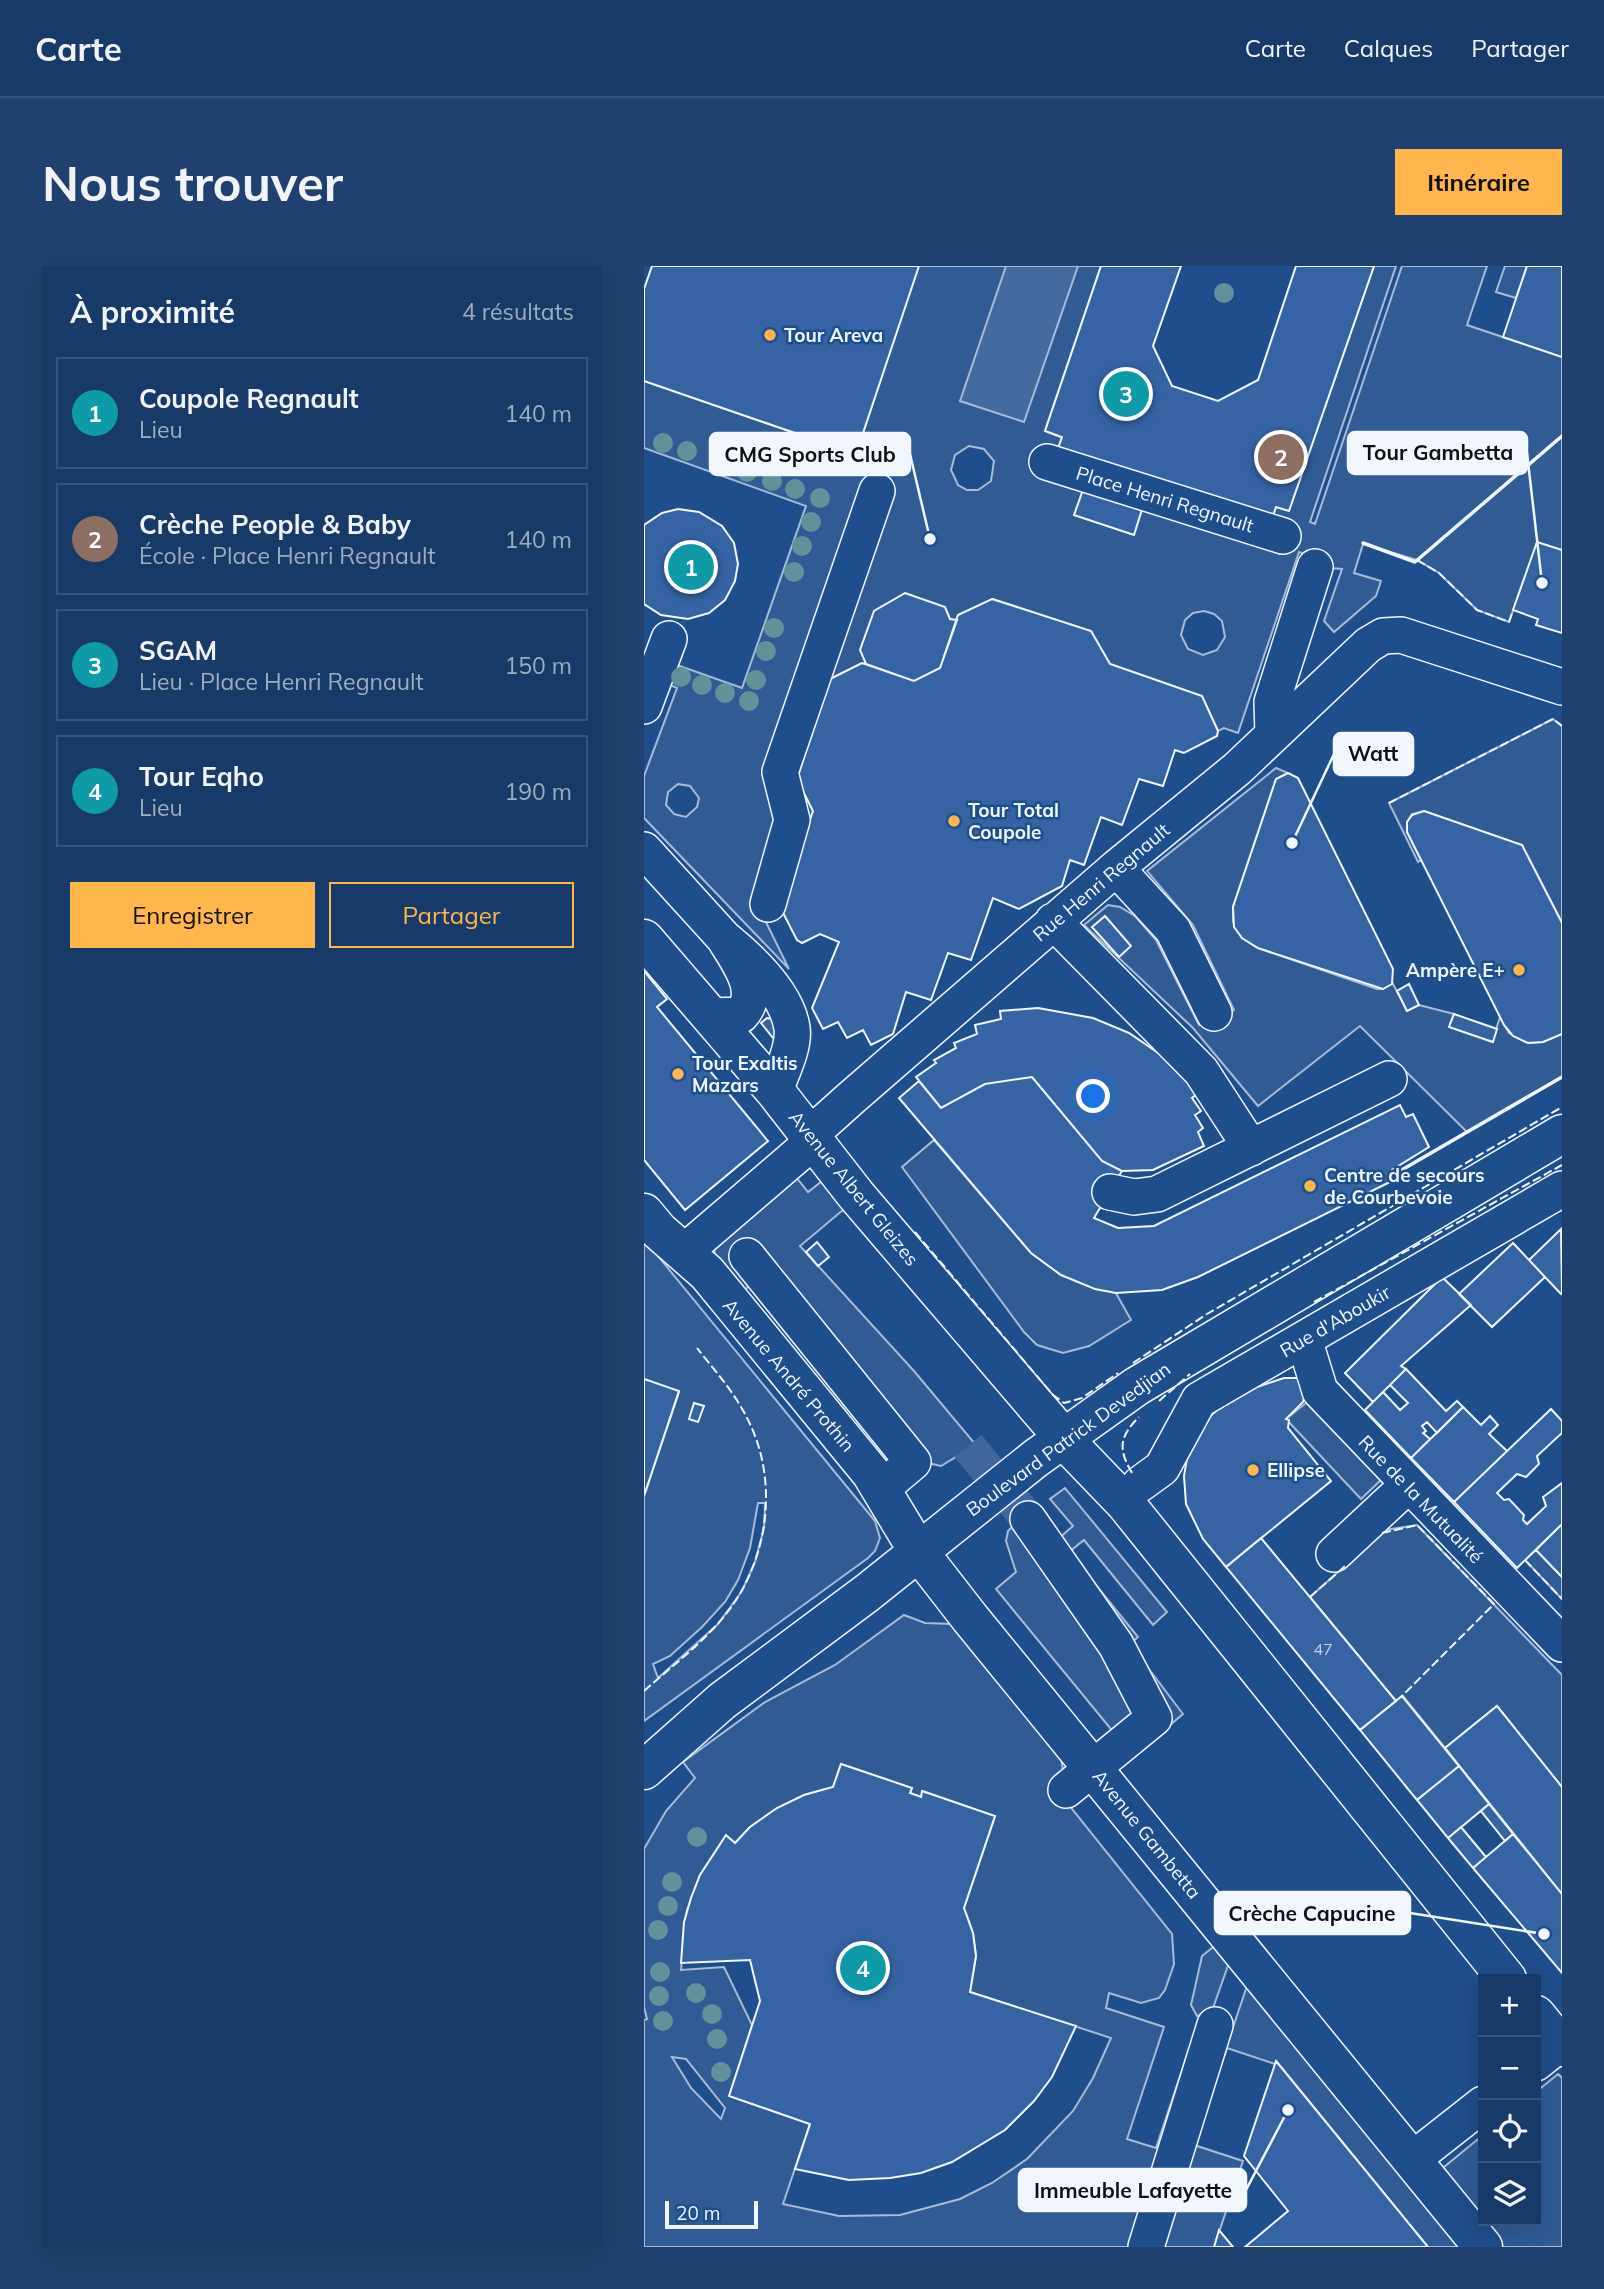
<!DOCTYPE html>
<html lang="fr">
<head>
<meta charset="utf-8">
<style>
  :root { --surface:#173a69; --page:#20416f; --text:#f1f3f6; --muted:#9eadc0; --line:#36547d; --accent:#ffb74d }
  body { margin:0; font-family:Mulish,sans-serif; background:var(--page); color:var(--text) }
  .controls { position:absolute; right:21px; bottom:21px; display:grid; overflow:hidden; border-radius:0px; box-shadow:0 7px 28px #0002 }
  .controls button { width:63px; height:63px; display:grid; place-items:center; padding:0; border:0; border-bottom:2px solid var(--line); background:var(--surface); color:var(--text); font:35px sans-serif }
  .scale { position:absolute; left:21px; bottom:18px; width:93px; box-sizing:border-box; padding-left:7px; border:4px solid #f2f6ff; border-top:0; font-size:19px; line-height:24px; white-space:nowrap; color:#f2f6ff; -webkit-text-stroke:5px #1f4e8c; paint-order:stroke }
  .you { position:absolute; left:450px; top:831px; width:24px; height:24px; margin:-18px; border:5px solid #fff; border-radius:50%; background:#1a73e8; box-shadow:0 0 0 10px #1a73e833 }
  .badge { display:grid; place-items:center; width:46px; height:46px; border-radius:50%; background:var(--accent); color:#fff; font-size:23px; font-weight:700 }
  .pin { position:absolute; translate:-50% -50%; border:4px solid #fff; box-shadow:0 2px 7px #0006 }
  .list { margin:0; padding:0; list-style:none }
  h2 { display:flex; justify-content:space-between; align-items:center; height:91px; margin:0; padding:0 28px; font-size:30px }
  h2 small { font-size:23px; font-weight:400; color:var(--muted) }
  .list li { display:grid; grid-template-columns:46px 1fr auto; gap:21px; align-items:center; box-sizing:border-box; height:112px; margin:0 14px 14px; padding:0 14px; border:2px solid var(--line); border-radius:0px }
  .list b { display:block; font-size:26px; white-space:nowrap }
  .list p { margin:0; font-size:23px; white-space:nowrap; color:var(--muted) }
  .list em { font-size:23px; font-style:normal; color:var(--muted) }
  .actions { display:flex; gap:14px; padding:21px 28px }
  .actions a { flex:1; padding:16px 0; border:2px solid var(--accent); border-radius:0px; text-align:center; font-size:24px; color:var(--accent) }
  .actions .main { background:var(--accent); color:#111 }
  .icon { flex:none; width:38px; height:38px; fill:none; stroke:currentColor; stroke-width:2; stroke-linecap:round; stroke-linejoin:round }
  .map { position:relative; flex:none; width:918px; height:1981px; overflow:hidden; border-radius:0px }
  header { display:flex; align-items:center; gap:42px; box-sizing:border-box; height:98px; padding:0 35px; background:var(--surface); border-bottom:2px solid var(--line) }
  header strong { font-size:33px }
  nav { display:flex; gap:38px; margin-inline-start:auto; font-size:24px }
  .intro { display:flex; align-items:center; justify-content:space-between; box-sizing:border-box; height:168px; padding:0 42px }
  h1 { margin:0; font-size:49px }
  .button { padding:18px 32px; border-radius:0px; background:var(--accent); color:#111; font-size:24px; font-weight:700 }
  main { display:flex; gap:42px; padding:0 42px }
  aside { flex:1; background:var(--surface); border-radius:0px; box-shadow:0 7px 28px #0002 }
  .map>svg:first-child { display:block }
</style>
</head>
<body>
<header>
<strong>Carte</strong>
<nav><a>Carte</a><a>Calques</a><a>Partager</a></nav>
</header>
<div class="intro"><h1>Nous trouver</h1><a class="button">Itinéraire</a></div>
<main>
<aside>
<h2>À proximité<small>4 résultats</small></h2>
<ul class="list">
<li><span class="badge" style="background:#0f9aa8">1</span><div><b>Coupole Regnault</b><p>Lieu</p></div><em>140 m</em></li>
<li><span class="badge" style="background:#8d6e63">2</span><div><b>Crèche People &amp; Baby</b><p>École · Place Henri Regnault</p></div><em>140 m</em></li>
<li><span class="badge" style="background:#0f9aa8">3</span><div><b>SGAM</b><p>Lieu · Place Henri Regnault</p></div><em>150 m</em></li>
<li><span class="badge" style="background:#0f9aa8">4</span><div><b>Tour Eqho</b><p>Lieu</p></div><em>190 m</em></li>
</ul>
<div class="actions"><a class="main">Enregistrer</a><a>Partager</a></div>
</aside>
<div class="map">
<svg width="918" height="1981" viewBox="0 0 918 1981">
  <rect width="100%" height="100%" fill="#1f4e8c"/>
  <!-- built -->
  <path fill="#305b95" stroke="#a8bbd7" stroke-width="2" fill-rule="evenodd" d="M274 0H457L401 165 626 258 632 241 645 244 730 0H752L666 256 671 258 758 0H843L823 59 918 91V284L893 277 865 356 833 344 795 307 773 294 719 278 710 307 737 315 732 330 690 366 680 355 698 303 671 301 661 288 655 286 594 467 580 462 574 465 558 430 466 398 447 365 349 333 314 349 296 402 270 415 218 397 186 413 153 513 169 545 136 641 115 642 145 703 0 552V510L33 422 26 419 33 399 98 422 162 240 0 182V115L212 188ZM325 180 340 183 350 195 347 215 334 224H323L314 219 307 204 311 189ZM560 345 570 348 578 355 581 371 573 384 559 389 544 383 537 369 541 354 549 347ZM34 518 46 520 55 532 53 541 42 551 30 548 22 539 24 526Z
    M861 0H883L872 32 852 26Z
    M909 453 918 460V657L878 579 780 545 768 548 763 556V566L777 594 774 596 745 537Z
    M632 502 644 507 632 513 589 641V656L598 672 614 682 733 723H739L748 716 763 745 775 739 810 748 805 761 848 776 856 751 865 767 884 777 899 776 918 768V811L823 866 716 760 614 840 549 762 440 659 464 639 476 641 491 650 512 674 555 759 590 744 549 659 503 605Z
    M290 874 387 987 417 1009 472 1027 487 1054 445 1080 419 1087 393 1079 380 1066 258 901Z
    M148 906 164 926 182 912 205 939 156 980 270 1105 388 1246 414 1273 429 1260 406 1233 421 1222 523 1346 509 1359 440 1274 425 1286 494 1371 486 1378 539 1448 489 1490 352 1323 372 1306 362 1275 364 1265 375 1254 320 1186 297 1200 284 1197 125 1004 98 1026 71 990 70 981Z
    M0 973 231 1255 236 1272 231 1285 224 1292 0 1455V1230L35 1126 0 1113ZM114 1237H121L120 1262 111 1296 98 1325 74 1358 14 1412 9 1398 26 1390 58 1361 81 1336 94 1314 106 1282Z
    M667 1133 741 1210 717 1233 642 1153Z
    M773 1259 918 1409V1521L853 1440 801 1482 759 1430 752 1435 666 1331 741 1264Z
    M892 1284 918 1311V1333L881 1294Z
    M260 1349 281 1357 308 1358 415 1481 425 1539 528 1668 530 1698 521 1724 515 1732 497 1737 465 1727 462 1742 520 1761 483 1873 512 1882 549 1771 582 1782 603 1720 823 1981H784L633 1796 631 1798 583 1782 550 1879 599 1895 570 1981H0V1754L3 1753 0 1741V1583L22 1545 51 1512 39 1496 121 1436 191 1399ZM197 1498 268 1522 266 1527 277 1531 279 1525 351 1550 320 1642 329 1667 332 1690 326 1726 467 1772 449 1812 429 1845 383 1893 348 1917 316 1933 256 1949 195 1950 139 1938 166 1858 86 1830 108 1759 80 1701 37 1704 43 1644 56 1609 82 1570 91 1577 106 1561 133 1542 160 1529 189 1521ZM28 1791 42 1793 81 1842 77 1853 47 1822Z
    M574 1677 587 1691 568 1745 553 1750 547 1739 558 1690Z
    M914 1808 918 1812V1981H854L794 1906 839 1869V1955H892V1826Z"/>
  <!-- water -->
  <path fill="#446ba0" stroke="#a8bbd7" stroke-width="2" d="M362 0H434L380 156 316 135Z"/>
  <!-- building -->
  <path fill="#3563a3" stroke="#f2f6ff" stroke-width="2" d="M8 0H275L212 188 0 115V23Z
    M457 0H537L509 80 528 120 574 135 614 114 652 0H730L645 245 632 241 626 258 412 188 418 171 401 165Z
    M883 0H918V91L859 71Z
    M441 218 500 237 490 269 430 249Z
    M34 243 55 246 78 260 90 277 94 298 91 315 81 334 65 347 44 353 17 349 0 338V259L18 247Z
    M893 276 918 284V367L892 359 894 353 869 344Z
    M261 327 301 341 306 353 313 354 296 402 270 415 222 398 216 384 230 345Z
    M348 333 447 365 466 398 558 430 574 465 573 470 540 487 531 484 519 520 495 513 478 559 457 551 440 599 426 594 418 620 375 643 349 632 327 694 304 687 287 734 262 726 249 768 227 779 219 764 203 772 194 756 179 763 168 742 195 676 176 668 158 677 153 674 136 641 169 545 153 513 186 413 218 397 270 415 296 402 314 349Z
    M644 507 654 512 749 703 748 718 739 723 614 682 598 672 590 661 589 641 632 513Z
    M780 545 878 579 918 657V768L899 776 884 777 869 770 860 759 763 566V556L768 549Z
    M461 650 487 680 475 691 448 661Z
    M0 705 23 733 13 741 124 875 41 944 0 894Z
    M765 718 775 739 763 745 753 725Z
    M394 742 449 752 485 767 523 793 554 827 548 832 557 845 551 849 559 862 554 866 560 880 509 904 478 905 458 895 388 811 341 818 297 842 272 811 292 797 290 794 312 782 310 777 333 768 331 759 357 753 356 745Z
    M810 748 853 763 849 776 805 761Z
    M123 752 133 754V777L117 757Z
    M388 811 458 895 478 905 450 952 474 962 510 960 756 839 762 851 769 848 785 881 748 904 752 913 554 1011 518 1024 472 1027 451 1023 417 1009 387 987 255 832 275 815 297 842 341 818Z
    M917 963 918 1027 917 1028 885 994Z
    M173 976 185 991 174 1000 162 986Z
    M869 977 901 1011 848 1061 815 1028Z
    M798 1011 827 1039 757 1100 762 1103 729 1136 701 1107Z
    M762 1103 802 1145 813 1135 819 1141 793 1167 783 1156 778 1160 782 1165 779 1167 786 1173 767 1192 721 1144 739 1126 756 1144 764 1137 746 1119Z
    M640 1112H664L659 1136 642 1153 645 1154 644 1162 687 1215 582 1301 559 1273 542 1238 540 1210 544 1186 564 1152 573 1144 610 1122Z
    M0 1113 35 1125 0 1230Z
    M50 1137 60 1140 54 1156 45 1153Z
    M819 1141 837 1159 846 1150 854 1159 845 1168 863 1185 810 1236 767 1192Z
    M907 1143 918 1155V1167L893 1190 895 1198 882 1211 873 1208 853 1227 860 1234 865 1233 880 1249 879 1254 883 1258 902 1240 899 1231 918 1217V1258L873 1302 810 1236Z
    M918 1258V1311L892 1284Z
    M617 1272 752 1435 716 1464 582 1301Z
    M758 1430 815 1500 773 1534 716 1464Z
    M853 1440 918 1521V1628L801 1482Z
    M197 1498 268 1522 266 1527 277 1531 278 1525 351 1550 320 1642 329 1667 332 1690 326 1726 432 1760 408 1811 390 1835 361 1864 308 1896 277 1907 246 1912 205 1914 151 1903 166 1858 85 1830 116 1735 106 1694 37 1697 40 1656 47 1632 56 1609 82 1569 91 1577 106 1561 133 1542 160 1529 189 1521Z
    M815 1500 845 1538 804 1572 773 1534Z
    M845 1538 869 1568 861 1575 837 1545Z
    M817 1561 842 1591 829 1602 804 1572Z
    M869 1568 918 1628V1707L829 1602Z
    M632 1795 784 1981H601L644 1945 600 1890Z
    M575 1964 589 1981H570Z"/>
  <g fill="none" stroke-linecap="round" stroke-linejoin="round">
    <!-- minor-tunnel -->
    <path stroke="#3f679d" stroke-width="35" stroke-dasharray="35 18" stroke-linecap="butt" d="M324 1180 384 1253"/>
    <!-- minor casing -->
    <g stroke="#f2f6ff" stroke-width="38">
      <path id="minor" d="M403 196 639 270
        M0 440 25 373
        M629 469 628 436 671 301
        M0 584 80 672
        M472 602 529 664 570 747
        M124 638 148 554 136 506 233 225
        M409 655 557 805 607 882
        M65 750 97 749C119 726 93 694 80 672 106 693 143 727 148 762 151 781 137 807 131 825
        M466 926 490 931 513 928 745 813
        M39 987 159 884 167 868 206 833 472 602 593 503 724 379 739 370 757 369 918 421
        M103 990 269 1196 250 1212
        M660 1073 676 1125 918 1378
        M496 1218 518 1202 555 1134 918 923
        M384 1253 472 1379 510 1452 422 1524
        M690 1288 763 1220
        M892 1797 918 1776
        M769 1893 839 1838
        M502 1981 571 1759"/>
    </g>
    <!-- major casing -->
    <g stroke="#f2f6ff" stroke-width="41">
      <path id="major" d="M0 673 131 825 212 929 430 1184 481 1237 863 1713
        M0 947 15 965 63 1007 227 1207 274 1285 326 1352 839 1981
        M0 1504 78 1435 223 1327 392 1192 493 1120 918 868
        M892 1749 918 1781"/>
    </g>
    <!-- minor -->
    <use href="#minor" stroke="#1f4e8c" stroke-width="35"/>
    <!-- major -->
    <use href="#major" stroke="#1f4e8c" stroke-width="38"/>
    <!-- fence -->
    <path stroke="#f2f6ff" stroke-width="2" stroke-dasharray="9 3.5" stroke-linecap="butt" d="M773 294 795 307 833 344 865 356 869 344
      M745 537 909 453 918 460
      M271 966 409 1129 420 1137 438 1132 474 1107
      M670 1036 918 899
      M489 1097 563 1048 918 841
      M515 1135 546 1108
      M488 1207C474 1183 475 1171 495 1151
      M738 1267 773 1259 850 1338 758 1430
      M881 1294 918 1333
      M666 1331 701 1300
      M0 1425C28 1400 59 1377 82 1348 124 1295 135 1217 105 1156 92 1128 72 1106 53 1082"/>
    <!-- wall -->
    <path stroke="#f2f6ff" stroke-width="3.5" d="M719 277 771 296 918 170
      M749 909 918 811"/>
  </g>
  <!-- trees -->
  <g fill="#61919a">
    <circle cx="580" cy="27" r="10"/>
    <circle cx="19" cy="177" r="10"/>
    <circle cx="43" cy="185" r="10"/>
    <circle cx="103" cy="206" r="10"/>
    <circle cx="128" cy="215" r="10"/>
    <circle cx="151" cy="223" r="10"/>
    <circle cx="176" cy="232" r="10"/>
    <circle cx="167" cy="256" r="10"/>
    <circle cx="158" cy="280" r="10"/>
    <circle cx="150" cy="306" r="10"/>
    <circle cx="130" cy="362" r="10"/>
    <circle cx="122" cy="385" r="10"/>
    <circle cx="37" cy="411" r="10"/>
    <circle cx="112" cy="414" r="10"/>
    <circle cx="58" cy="419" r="10"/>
    <circle cx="81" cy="427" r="10"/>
    <circle cx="105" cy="435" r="10"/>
    <circle cx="53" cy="1571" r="10"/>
    <circle cx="28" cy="1616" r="10"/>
    <circle cx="24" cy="1640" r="10"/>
    <circle cx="14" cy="1664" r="10"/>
    <circle cx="16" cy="1706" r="10"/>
    <circle cx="52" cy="1727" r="10"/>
    <circle cx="15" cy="1730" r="10"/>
    <circle cx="68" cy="1748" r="10"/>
    <circle cx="19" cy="1755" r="10"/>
    <circle cx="73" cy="1773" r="10"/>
    <circle cx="77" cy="1806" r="10"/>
  </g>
  <!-- markers -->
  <g fill="#ffb74d" stroke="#1f4e8c" stroke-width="2.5">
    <circle cx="126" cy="69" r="7"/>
    <circle cx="310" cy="555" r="7"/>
    <circle cx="875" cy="704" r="7"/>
    <circle cx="34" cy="808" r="7"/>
    <circle cx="666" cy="920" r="7"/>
    <circle cx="609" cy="1204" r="7"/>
  </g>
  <g text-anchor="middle" stroke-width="5" stroke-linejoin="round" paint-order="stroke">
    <!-- number labels -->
    <g font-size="16" fill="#c3d1e8">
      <text x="679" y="1389">47</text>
    </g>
    <!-- poi labels -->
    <g font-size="19" font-weight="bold" fill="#f2f6ff" stroke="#1f4e8c" text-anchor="start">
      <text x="140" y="76">Tour Areva</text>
      <text x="324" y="551">Tour Total<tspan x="324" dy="22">Coupole</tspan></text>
      <text x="861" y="711" text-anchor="end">Ampère E+</text>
      <text x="48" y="804">Tour Exaltis<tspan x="48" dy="22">Mazars</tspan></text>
      <text x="680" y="916">Centre de secours<tspan x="680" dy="22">de Courbevoie</tspan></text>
      <text x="623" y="1211">Ellipse</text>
    </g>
    <!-- street labels -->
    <g font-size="19" fill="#f2f6ff" stroke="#1f4e8c">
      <text transform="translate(521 233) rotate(17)" y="7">Place Henri Regnault</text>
      <text transform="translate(457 616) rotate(-40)" y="7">Rue Henri Regnault</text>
      <text transform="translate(210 922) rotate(51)" y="7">Avenue Albert Gleizes</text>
      <text transform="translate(691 1055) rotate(-30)" y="7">Rue d'Aboukir</text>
      <text transform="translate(145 1109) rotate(50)" y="7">Avenue André Prothin</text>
      <text transform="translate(424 1173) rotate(-36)" y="7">Boulevard Patrick Devedjian</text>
      <text transform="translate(777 1233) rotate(46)" y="7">Rue de la Mutualité</text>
      <text transform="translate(503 1568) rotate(51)" y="7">Avenue Gambetta</text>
    </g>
  </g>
  <!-- callouts -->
  <path fill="none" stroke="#f2f6ff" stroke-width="2.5" d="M898 317L883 187M286 273L266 188M648 577L690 488M900 1668L766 1647M644 1844L602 1924"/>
  <g fill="#f2f6ff" stroke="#1f4e8c" stroke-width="2.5">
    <circle cx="898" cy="317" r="7"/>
    <circle cx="286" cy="273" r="7"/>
    <circle cx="648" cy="577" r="7"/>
    <circle cx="900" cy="1668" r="7"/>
    <circle cx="644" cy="1844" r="7"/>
  </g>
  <g fill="#f2f6ff" stroke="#f2f6ff" stroke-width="2.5">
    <rect x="704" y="166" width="179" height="42" rx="7"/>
    <rect x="66" y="167" width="200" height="42" rx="7"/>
    <rect x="690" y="467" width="79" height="42" rx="7"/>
    <rect x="571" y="1626" width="195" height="42" rx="7"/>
    <rect x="375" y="1903" width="227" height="42" rx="7"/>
  </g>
  <g font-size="21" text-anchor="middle" font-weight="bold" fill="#111">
    <text x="794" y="194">Tour Gambetta</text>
    <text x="166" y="196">CMG Sports Club</text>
    <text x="729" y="495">Watt</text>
    <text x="668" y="1655">Crèche Capucine</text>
    <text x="489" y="1932">Immeuble Lafayette</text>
  </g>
</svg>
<div class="controls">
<button>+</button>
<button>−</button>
<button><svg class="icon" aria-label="locate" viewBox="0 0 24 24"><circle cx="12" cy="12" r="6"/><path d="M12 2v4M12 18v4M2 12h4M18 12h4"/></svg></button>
<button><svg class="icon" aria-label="layers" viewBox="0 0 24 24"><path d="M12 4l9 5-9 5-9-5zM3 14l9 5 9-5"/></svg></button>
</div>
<div class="scale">20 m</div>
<div class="you"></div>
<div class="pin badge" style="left:47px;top:301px;background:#0f9aa8">1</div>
<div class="pin badge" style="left:637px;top:191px;background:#8d6e63">2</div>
<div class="pin badge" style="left:482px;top:128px;background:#0f9aa8">3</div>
<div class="pin badge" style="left:219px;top:1702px;background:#0f9aa8">4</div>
</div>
</main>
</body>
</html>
